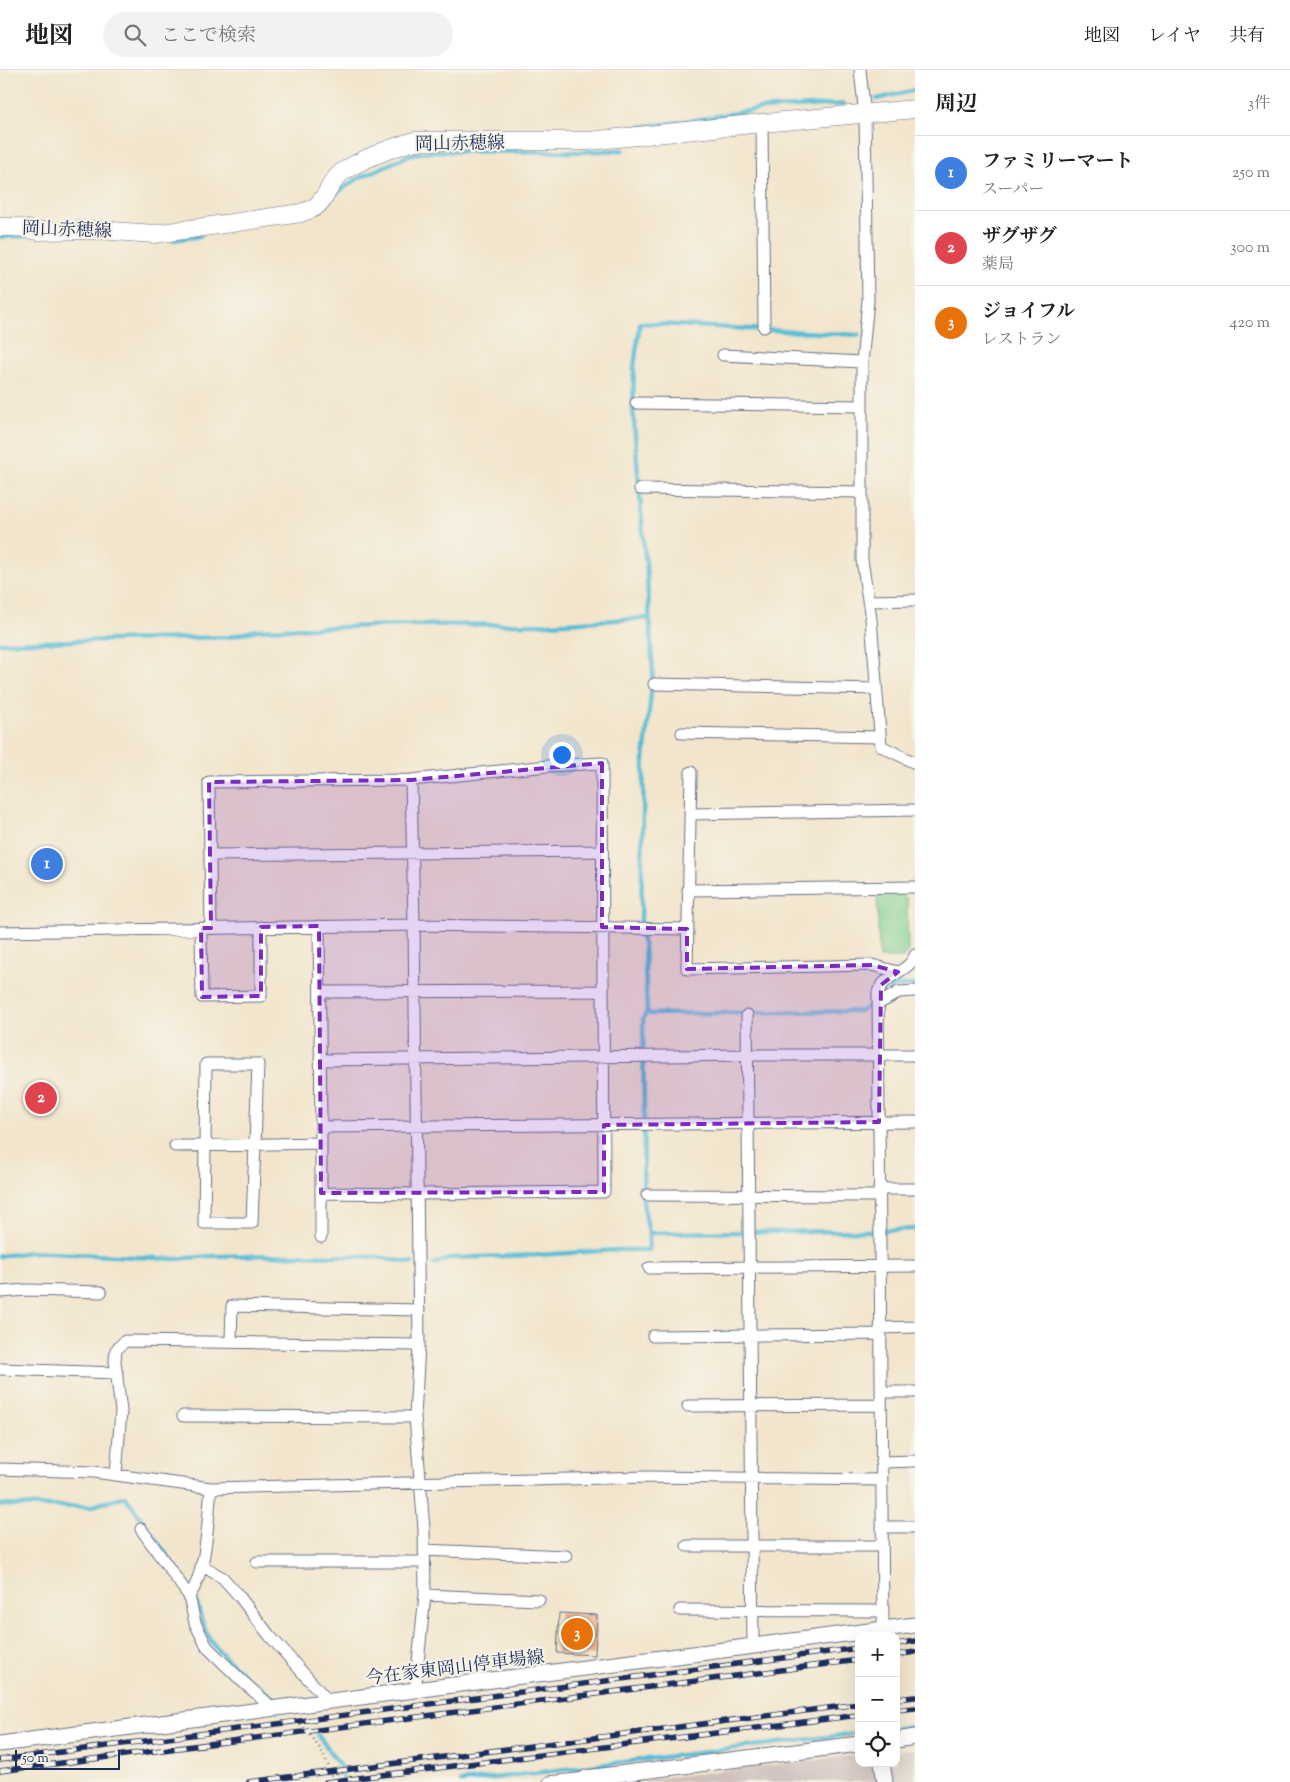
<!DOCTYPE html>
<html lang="ja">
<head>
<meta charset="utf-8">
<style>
  :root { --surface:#fff; --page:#f2f2f2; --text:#222; --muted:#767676; --line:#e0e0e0; --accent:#b45309 }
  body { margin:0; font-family:"Sorts Mill Goudy","Noto Serif JP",serif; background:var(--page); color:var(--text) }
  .controls { position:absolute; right:15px; bottom:15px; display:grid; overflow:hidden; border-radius:10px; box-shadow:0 5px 20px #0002 }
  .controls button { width:45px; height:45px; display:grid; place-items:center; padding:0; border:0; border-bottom:1px solid var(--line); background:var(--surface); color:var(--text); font:25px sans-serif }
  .scale { position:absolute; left:15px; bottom:12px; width:105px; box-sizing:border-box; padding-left:5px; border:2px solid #1b2f5e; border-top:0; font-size:14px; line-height:18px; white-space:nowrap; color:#1b2f5e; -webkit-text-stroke:4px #f7f3e8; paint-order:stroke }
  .you { position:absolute; left:561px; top:684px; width:18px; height:18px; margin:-12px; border:4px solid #fff; border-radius:50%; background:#1a73e8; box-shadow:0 0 0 8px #1a73e833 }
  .badge { display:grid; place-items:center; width:32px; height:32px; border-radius:50%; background:var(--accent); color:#fff; font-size:16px; font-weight:700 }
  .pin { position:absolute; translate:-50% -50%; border:2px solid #fff; box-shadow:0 1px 5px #0006 }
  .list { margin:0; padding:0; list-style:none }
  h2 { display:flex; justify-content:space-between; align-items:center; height:65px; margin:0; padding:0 20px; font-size:21px }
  h2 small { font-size:16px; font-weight:400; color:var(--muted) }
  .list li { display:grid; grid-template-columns:32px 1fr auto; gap:15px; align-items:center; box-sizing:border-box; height:75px; padding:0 20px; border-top:1px solid var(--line) }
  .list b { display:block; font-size:19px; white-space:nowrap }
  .list p { margin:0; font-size:16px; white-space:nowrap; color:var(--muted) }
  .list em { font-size:16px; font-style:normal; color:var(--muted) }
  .icon { flex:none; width:28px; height:28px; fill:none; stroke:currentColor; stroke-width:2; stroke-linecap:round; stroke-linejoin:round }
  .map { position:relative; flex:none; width:915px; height:1712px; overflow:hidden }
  header { display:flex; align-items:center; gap:30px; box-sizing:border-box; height:70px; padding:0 25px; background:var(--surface); border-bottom:1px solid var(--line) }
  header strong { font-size:24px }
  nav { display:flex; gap:28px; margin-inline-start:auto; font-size:18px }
  .search { width:350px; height:45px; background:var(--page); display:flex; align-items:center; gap:12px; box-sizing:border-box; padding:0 18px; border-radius:28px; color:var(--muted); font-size:19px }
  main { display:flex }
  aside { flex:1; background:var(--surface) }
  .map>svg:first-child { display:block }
</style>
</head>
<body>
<header>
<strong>地図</strong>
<div class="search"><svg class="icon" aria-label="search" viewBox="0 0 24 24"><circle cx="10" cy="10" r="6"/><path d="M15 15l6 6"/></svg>ここで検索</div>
<nav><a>地図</a><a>レイヤ</a><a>共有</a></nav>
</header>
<main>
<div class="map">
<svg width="915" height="1712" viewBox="0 0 915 1712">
  <rect width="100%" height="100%" fill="#f7f3e8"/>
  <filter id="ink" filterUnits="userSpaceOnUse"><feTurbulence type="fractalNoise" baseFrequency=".02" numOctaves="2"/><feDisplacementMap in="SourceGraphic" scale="10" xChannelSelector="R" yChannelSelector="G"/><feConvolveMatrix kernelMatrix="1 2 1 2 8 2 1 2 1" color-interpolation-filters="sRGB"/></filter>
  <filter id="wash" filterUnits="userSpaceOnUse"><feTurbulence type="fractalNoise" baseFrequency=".0096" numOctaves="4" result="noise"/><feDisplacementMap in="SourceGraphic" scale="20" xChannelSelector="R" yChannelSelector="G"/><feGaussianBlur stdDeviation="1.12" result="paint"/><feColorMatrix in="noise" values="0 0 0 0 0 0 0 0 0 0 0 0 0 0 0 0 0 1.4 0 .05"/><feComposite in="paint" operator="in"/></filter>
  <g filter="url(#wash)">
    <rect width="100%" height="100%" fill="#f2e5cc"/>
    <!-- industrial -->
    <path fill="#cfc0bb" d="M915 1679V1712H624L859 1685V1693H896V1681Z"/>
    <!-- green -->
    <path fill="#80ce8d" stroke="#4e7e76" d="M877 823H901L907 828 908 881 903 888H879Z"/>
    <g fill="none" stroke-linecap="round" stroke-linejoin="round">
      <!-- stream -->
      <path stroke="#57bcd5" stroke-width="4.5" d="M877 29 915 20
        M630 58 695 50 759 39 844 34
        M334 124 359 108 412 84 440 81 580 82 623 80
        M0 167 26 166
        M174 170 201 166
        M0 573 229 567 257 560 400 555 548 554 649 548
        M888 921 896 916 915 915
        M647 941 650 944 861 941 870 935
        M644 1049 643 949 647 941 644 875 639 863 641 852 644 690 653 603 646 491 645 490 633 340 634 297 640 253 859 265
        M644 1061 643 1132 649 1163
        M885 1160 915 1159
        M0 1186 31 1182 176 1189 211 1186 293 1185 377 1187 412 1193
        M434 1194 451 1188 538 1185 617 1180H649V1163L871 1161
        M0 1435 90 1437 125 1426 191 1519
        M195 1526C199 1540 202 1555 209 1568 218 1583 233 1594 245 1606
        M253 1613 276 1629
        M896 1658 915 1656
        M318 1665 340 1696 343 1712
        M461 1712 859 1663"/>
    </g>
    <g id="blocks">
      <!-- building -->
      <path fill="#ebaa85" d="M559 1543 597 1545 595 1585 557 1583Z"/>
    </g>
  </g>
  <g filter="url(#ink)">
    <use href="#blocks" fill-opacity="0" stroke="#666f84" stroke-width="1"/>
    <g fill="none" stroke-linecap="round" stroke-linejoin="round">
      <!-- street casing -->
      <g stroke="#666f84" stroke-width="13">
        <path id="street" d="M860 0 865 45 868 231 862 292V490L871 549 881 676 915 693
          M762 53 764 257
          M723 285 862 292
          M636 333 862 336
          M640 419 862 422
          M868 531 915 530
          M654 614 876 619
          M682 663 880 667
          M691 702 687 899 872 895 898 902
          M411 710 414 855 419 1275 415 1347 424 1459 425 1525 415 1621
          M690 744 915 740
          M210 785 602 781
          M688 820 915 817
          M319 856 321 1057
          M201 858 202 927 261 926V857
          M211 858 209 712 411 710 548 696 602 693 604 1122 418 1124 321 1123
          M0 862 414 855 687 859
          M320 922 602 921
          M878 934 899 922 915 921
          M747 945 753 1577
          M321 990 747 985H915
          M206 994H258L252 1153H204Z
          M321 1073V1167
          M175 1076 321 1073V1057L915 1052
          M879 1119H915
          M647 1125 879 1126
          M649 1198 915 1196
          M0 1222 27 1220 101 1222
          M880 1258 915 1257
          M653 1266 880 1264
          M231 1271 232 1236 419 1240
          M0 1299 117 1303
          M881 1322H915
          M688 1336 881 1335
          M183 1346 415 1347
          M881 1392 915 1391
          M0 1399 94 1402 211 1418 647 1407 881 1410
          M116 1404 121 1341 115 1291 116 1280 125 1271 419 1275
          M882 1457H915
          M141 1459 189 1526 195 1553 207 1577 242 1611 266 1632 273 1640
          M687 1476H881
          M424 1480 566 1486
          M257 1492H424
          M201 1495 223 1508 239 1526 269 1565 329 1632
          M425 1525 539 1530
          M189 1526C207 1503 208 1447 211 1418
          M680 1540 882 1541
          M883 1559 878 922C885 904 911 901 915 885
          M549 1712 586 1708"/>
      </g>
      <!-- secondary casing -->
      <g stroke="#666f84" stroke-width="17">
        <path id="secondary" d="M896 1670 915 1667
          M0 1674 915 1555
          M882 1693 885 1712
          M586 1712V1708L859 1674"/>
      </g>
      <!-- primary casing -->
      <g stroke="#666f84" stroke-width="19">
        <path id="primary" d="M0 157H17L38 161 98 160 155 164 301 143C305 141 312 140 315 137 327 129 329 112 341 103 359 90 393 77 415 71H589L762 53 915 39"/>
      </g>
      <!-- path -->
      <path stroke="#666f84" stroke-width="2.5" stroke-dasharray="1 4" stroke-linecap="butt" d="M296 1651C314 1666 329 1689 333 1712"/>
      <!-- street -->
      <use href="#street" stroke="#fff" stroke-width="11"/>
      <!-- secondary -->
      <use href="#secondary" stroke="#fff" stroke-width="15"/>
      <!-- primary -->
      <use href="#primary" stroke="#fff" stroke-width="18"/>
      <!-- rail casing -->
      <g stroke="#1b2f5e" stroke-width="5.5">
        <path id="rail" d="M896 1574 915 1571
          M896 1585 915 1582
          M896 1629 915 1627
          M896 1640 915 1638
          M0 1690 859 1578
          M0 1701 859 1590
          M249 1712 859 1634
          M326 1712 859 1645"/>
      </g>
      <!-- rail -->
      <use href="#rail" stroke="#f7f3e8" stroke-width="4" stroke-dasharray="11" stroke-linecap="butt"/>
    </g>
  </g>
  <!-- marked area -->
  <path fill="#7b2cbf" fill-opacity="0.2" stroke="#7b2cbf" stroke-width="4" stroke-dasharray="10 6" stroke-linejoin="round" d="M602 693V857L687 859V899L872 895 898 902 881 915 879 1052 604 1055V1122L321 1123 319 856 261 857V926L202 927 201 858H211L209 712 411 710Z"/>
  <g text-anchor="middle" stroke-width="4.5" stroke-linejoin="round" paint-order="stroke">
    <!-- street labels -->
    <g font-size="18" fill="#1b2f5e" stroke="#f7f3e8">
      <text transform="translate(460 73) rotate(-1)" y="6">岡山赤穂線</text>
      <text transform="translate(67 159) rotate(2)" y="6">岡山赤穂線</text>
      <text transform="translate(455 1597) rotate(-7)" y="6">今在家東岡山停車場線</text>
    </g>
  </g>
</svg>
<div class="controls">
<button>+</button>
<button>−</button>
<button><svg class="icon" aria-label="locate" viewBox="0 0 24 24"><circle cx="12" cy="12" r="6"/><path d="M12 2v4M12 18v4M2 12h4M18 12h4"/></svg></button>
</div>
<div class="scale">50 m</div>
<div class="you"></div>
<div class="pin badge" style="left:47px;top:794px;background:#3f7fe0">1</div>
<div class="pin badge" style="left:41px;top:1028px;background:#e0444e">2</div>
<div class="pin badge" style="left:577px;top:1564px;background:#e8710a">3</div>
</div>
<aside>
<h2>周辺<small>3件</small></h2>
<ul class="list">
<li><span class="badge" style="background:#3f7fe0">1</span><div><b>ファミリーマート</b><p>スーパー</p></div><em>250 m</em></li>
<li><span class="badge" style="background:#e0444e">2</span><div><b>ザグザグ</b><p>薬局</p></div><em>300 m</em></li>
<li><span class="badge" style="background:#e8710a">3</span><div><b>ジョイフル</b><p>レストラン</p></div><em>420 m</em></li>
</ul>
</aside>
</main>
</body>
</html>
